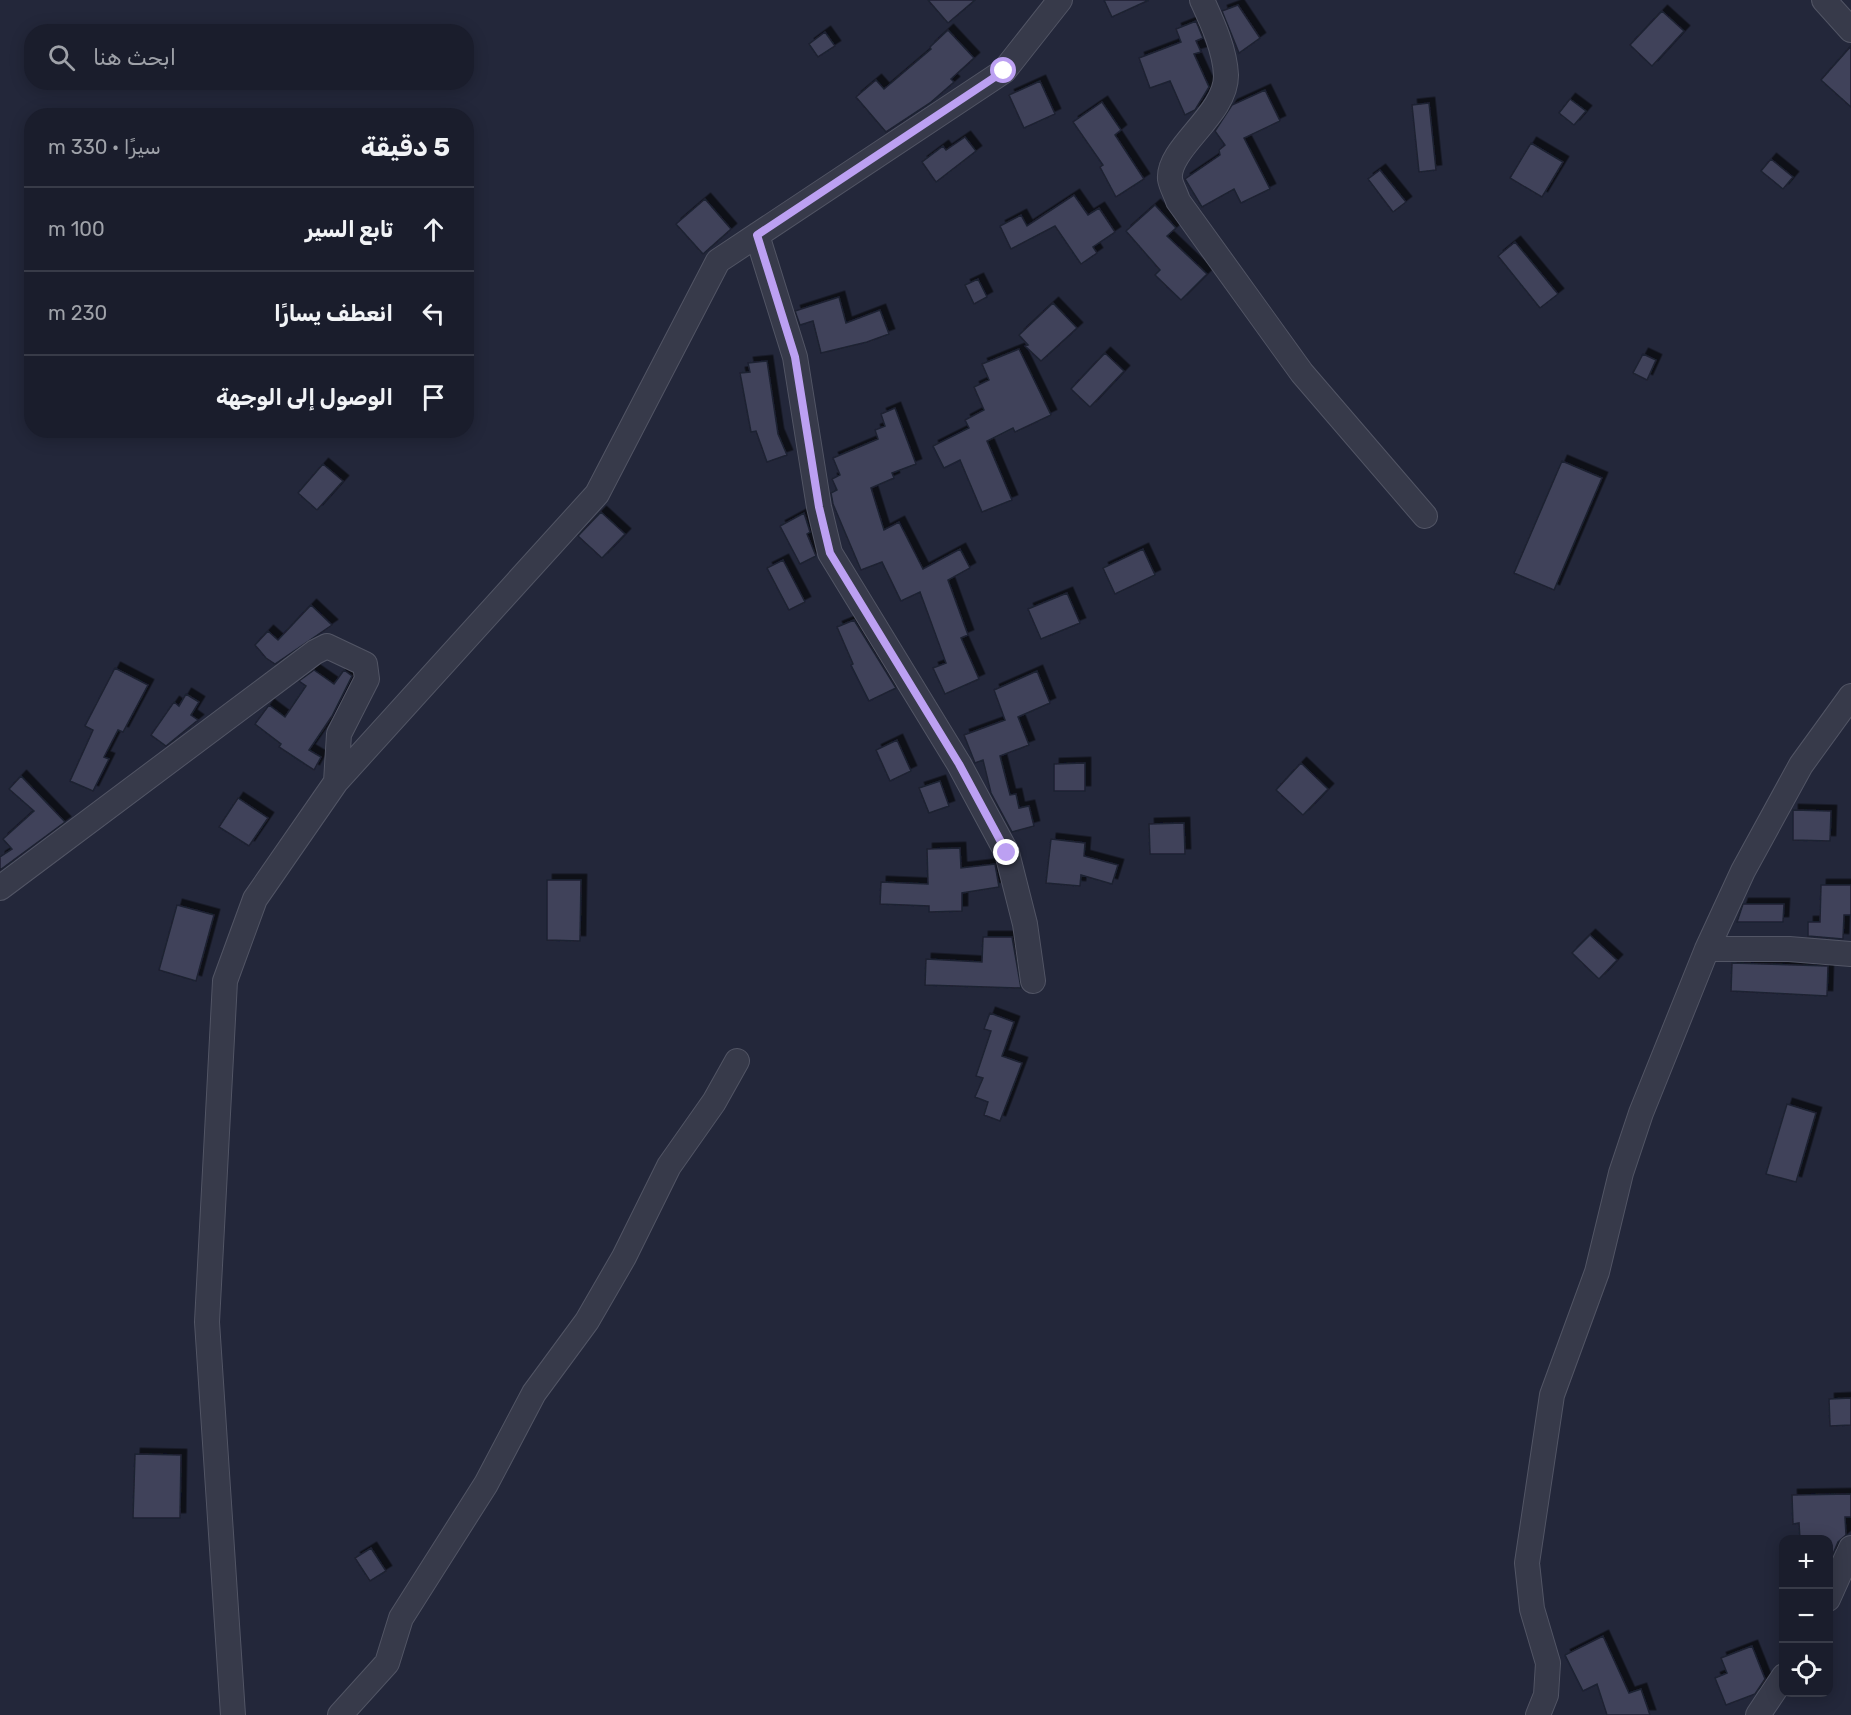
<!DOCTYPE html>
<html lang="ar">
<head>
<meta charset="utf-8">
<style>
  :root { --surface:#1a1d2c; --page:#232634; --text:#f1f3f6; --muted:#9fa2a9; --line:#383b48 }
  body { margin:0; font-family:Rubik,"Noto Naskh Arabic",sans-serif; background:var(--page); color:var(--text); direction:rtl }
  .controls { position:absolute; right:18px; bottom:18px; display:grid; overflow:hidden; border-radius:12px; box-shadow:0 3px 15px #0003 }
  .controls button { width:54px; height:54px; display:grid; place-items:center; padding:0; border:0; border-bottom:2px solid var(--line); background:var(--surface); color:var(--text); font:30px sans-serif }
  .stop { position:absolute; width:18px; height:18px; margin:-14px; border:4px solid #bca0f2; border-radius:50%; background:#fff }
  .stop.end { background:#bca0f2; border-color:#fff; box-shadow:0 2px 6px #0008 }
  .list { margin:0; padding:0; list-style:none }
  h2 { display:flex; justify-content:space-between; align-items:center; height:78px; margin:0; padding:0 24px; font-size:26px }
  h2 small { font-size:20px; font-weight:400; color:var(--muted) }
  .list li { display:grid; grid-template-columns:39px 1fr auto; gap:18px; align-items:center; box-sizing:border-box; height:84px; padding:0 24px; border-top:2px solid var(--line) }
  .list b { display:block; font-size:22px; white-space:nowrap }
  .list em { font-size:20px; font-style:normal; color:var(--muted) }
  .icon { flex:none; width:33px; height:33px; fill:none; stroke:currentColor; stroke-width:2; stroke-linecap:round; stroke-linejoin:round }
  .map { position:relative; flex:none; width:1851px; height:1715px; overflow:hidden; direction:ltr }
  .search { position:absolute; background:var(--surface); box-shadow:0 3px 15px #0003; left:24px; top:24px; width:450px; height:66px; display:flex; align-items:center; gap:15px; box-sizing:border-box; padding:0 21px; border-radius:24px; color:var(--muted); font-size:22px }
  .panel { position:absolute; background:var(--surface); box-shadow:0 3px 15px #0003; left:24px; top:108px; width:450px; height:330px; border-radius:24px; direction:rtl }
  .map>svg:first-child { display:block }
</style>
</head>
<body>
<div class="map">
<svg width="1851" height="1715" viewBox="0 0 1851 1715">
  <defs>
    <filter id="shadow"><feDropShadow dx="5.5" dy="-5.5" stdDeviation="0" flood-color="#0009"/></filter>
  </defs>
  <rect width="100%" height="100%" fill="#23273a"/>
  <!-- building -->
  <path fill="#3f435a" stroke="#1e2131" stroke-width="1.5" filter="url(#shadow)" d="M928 0H975L948 23Z
    M1104 0H1149L1112 17Z
    M1238 5 1260 38 1239 53 1222 11Z
    M1662 11 1684 31 1652 66 1630 45Z
    M1196 21 1203 38 1196 41 1201 52 1194 54 1209 87 1195 110 1185 115 1170 81 1150 88 1139 58 1181 42 1176 29Z
    M948 30 974 58 951 79 954 82 930 103 886 132 856 97 876 80 884 89 931 49 930 47Z
    M825 32 835 46 818 57 809 44Z
    M1851 46V107L1821 80Z
    M1040 81 1055 114 1024 128 1009 95Z
    M1265 90 1280 121 1244 138 1270 189 1241 203 1234 189 1202 207 1185 179 1220 155 1219 150 1225 145 1215 131 1232 105Z
    M1570 99 1586 111 1574 125 1559 113Z
    M1102 102 1121 130 1115 135 1144 179 1116 197 1100 167 1103 165 1073 122Z
    M1429 103 1436 170 1419 172 1412 105Z
    M965 137 976 151 936 182 922 162 943 146 946 150Z
    M1531 143 1563 162 1542 197 1510 178Z
    M1771 159 1793 177 1783 189 1761 171Z
    M1380 170 1406 202 1393 212 1368 179Z
    M1074 195 1088 215 1099 208 1115 232 1093 247 1097 253 1081 264 1055 226 1011 249 1000 226 1021 215 1027 226Z
    M705 199 731 229 703 254 676 224Z
    M1155 205 1176 228 1167 236 1207 274 1181 300 1155 275 1160 270 1126 231Z
    M1515 242 1558 294 1540 308 1498 256Z
    M978 279 987 297 974 304 965 285Z
    M839 297 846 323 880 310 889 334 867 342 821 353 813 321 800 325 795 311Z
    M1053 303 1077 328 1041 361 1025 346 1028 345 1019 335Z
    M1019 349 1051 415 1015 432 1013 428 987 441 1012 500 982 512 960 460 944 468 933 446 969 428 965 420 984 410 974 387 989 380 982 364Z
    M1105 353 1124 371 1090 407 1071 389Z
    M1643 354 1656 360 1647 380 1633 373Z
    M767 361 778 434 787 455 767 462 756 431 751 432 740 373 750 372 748 363Z
    M895 408 916 464 892 473 894 478 871 488 884 530 899 522 923 569 960 549 970 568 948 580 968 635 961 638 979 679 945 694 933 668 946 663 920 592 901 601 882 562 861 570 833 504 831 493 837 490 832 479 840 475 833 458 878 439 875 430 885 426 881 414Z
    M1562 461 1602 478 1554 590 1514 573Z
    M323 464 343 481 317 510 298 493Z
    M601 512 625 534 602 558 578 536Z
    M804 513 810 532 807 534 816 556 800 564 780 526Z
    M1143 549 1155 575 1115 594 1103 568Z
    M783 560 805 602 789 610 767 568Z
    M1067 593 1080 623 1041 639 1028 609Z
    M311 605 332 625 275 664 266 658 255 645 268 631 278 640Z
    M854 620 896 688 869 701 851 665 853 664 837 627Z
    M115 668 148 685 123 732 118 730 104 757 109 759 93 791 70 781 93 730 85 726Z
    M314 670 334 684 344 670 352 676 332 716 309 750 321 757 314 770 279 747 281 744 255 724 269 705 285 717 306 686 299 681Z
    M1037 671 1050 703 1018 717 1029 745 1000 756 1010 795 1016 794 1019 808 1029 806 1034 826 1012 832 991 793 983 760 975 763 964 735 1005 720 994 690Z
    M186 694 199 702 191 715 198 720 166 746 151 735 174 702 179 706Z
    M897 740 911 771 890 781 876 750Z
    M1085 763V791H1054V764Z
    M1301 763 1328 789 1303 815 1276 790Z
    M21 776 65 822 0 870V857L12 849 3 839 34 811 9 789Z
    M940 781 949 806 929 813 919 788Z
    M238 798 268 818 249 846 219 827Z
    M1793 810 1831 811 1830 841 1793 840Z
    M1184 823 1185 854H1150L1149 824Z
    M1051 839 1085 843 1084 856 1118 865 1112 884 1081 875 1080 886 1046 883Z
    M960 848 961 868 995 864 999 887 962 893V911L929 912V906L880 904 881 882 928 884 927 849Z
    M547 880H581L580 941 547 940Z
    M1821 885H1851V915H1844L1843 939 1808 936V922H1820Z
    M1743 904H1784L1783 922H1737Z
    M177 905 214 915 196 981 159 970Z
    M1590 935 1617 960 1599 979 1572 953Z
    M983 937H1012L1021 988 925 985 926 959 982 962Z
    M1732 963 1828 966 1827 996 1731 991Z
    M990 1013 1014 1022 1002 1056 1022 1063 1000 1121 984 1115 988 1102 975 1097 983 1078 976 1076 991 1031 984 1029Z
    M1787 1104 1816 1113 1796 1182 1766 1174Z
    M1851 1398V1425L1830 1426 1829 1399Z
    M135 1454 181 1455 180 1518H133Z
    M1851 1494V1517H1845L1846 1535 1838 1542 1833 1554H1828V1539H1800L1799 1523 1793 1524 1792 1495Z
    M371 1548 386 1571 370 1581 355 1558Z
    M1603 1636 1629 1693 1641 1689 1650 1715H1607L1597 1684 1583 1691 1565 1655Z
    M1752 1646 1765 1679 1755 1694 1726 1705 1715 1678 1727 1673 1721 1658Z"/>
  <g fill="none" stroke-linecap="round" stroke-linejoin="round">
    <!-- minor casing -->
    <g stroke="#525565" stroke-width="26">
      <path id="minor" d="M1202 0C1212 22 1225 50 1226 75 1227 114 1167 148 1170 179 1171 186 1176 194 1178 201L1302 373 1425 516
        M1824 0 1851 30
        M757 235 795 357 819 507 830 553 959 764 1007 853 1025 924 1033 981
        M0 888 315 652 327 646 365 664 367 679 339 734 336 782
        M1707 949H1789L1851 954
        M1828 1599 1851 1548
        M233 1715 207 1322 225 981 255 899 336 782 597 494 718 261 1004 71 1060 0
        M340 1715 387 1663 401 1618 486 1484 534 1393 587 1321 624 1257 669 1166 714 1102 737 1061
        M1538 1715 1546 1695 1548 1663 1532 1609 1527 1563 1552 1395 1597 1272 1621 1173 1641 1113 1707 949 1743 871 1801 765 1851 696
        M1758 1715 1784 1676"/>
    </g>
    <!-- minor -->
    <use href="#minor" stroke="#373a4a" stroke-width="24"/>
  </g>
  <g fill="none" stroke-linecap="round" stroke-linejoin="round">
    <!-- route -->
    <path stroke="#bca0f2" stroke-width="8" d="M1004 71 757 235 795 357 819 507 830 553 959 764 1007 853"/>
  </g>
</svg>
<div class="controls">
<button>+</button>
<button>−</button>
<button><svg class="icon" aria-label="locate" viewBox="0 0 24 24"><circle cx="12" cy="12" r="6"/><path d="M12 2v4M12 18v4M2 12h4M18 12h4"/></svg></button>
</div>
<div class="stop" style="left:1004px;top:71px"></div>
<div class="stop end" style="left:1007px;top:853px"></div>
<div class="search"><svg class="icon" aria-label="search" viewBox="0 0 24 24"><circle cx="10" cy="10" r="6"/><path d="M15 15l6 6"/></svg>ابحث هنا</div>
<section class="panel">
<h2>5 دقيقة<small>سيرًا · 330 m</small></h2>
<ul class="list">
<li><svg class="icon" aria-label="ahead" viewBox="0 0 24 24"><path d="M12 20V5M6 11l6-6 6 6"/></svg><div><b>تابع السير</b></div><em>100 m</em></li>
<li><svg class="icon" aria-label="left" viewBox="0 0 24 24"><path d="M17 20v-9H6M10 6l-5 5 5 5"/></svg><div><b>انعطف يسارًا</b></div><em>230 m</em></li>
<li><svg class="icon" aria-label="arrive" viewBox="0 0 24 24"><path d="M6 21V4h12l-3 4 3 4H6"/></svg><div><b>الوصول إلى الوجهة</b></div></li>
</ul>
</section>
</div>
</body>
</html>
